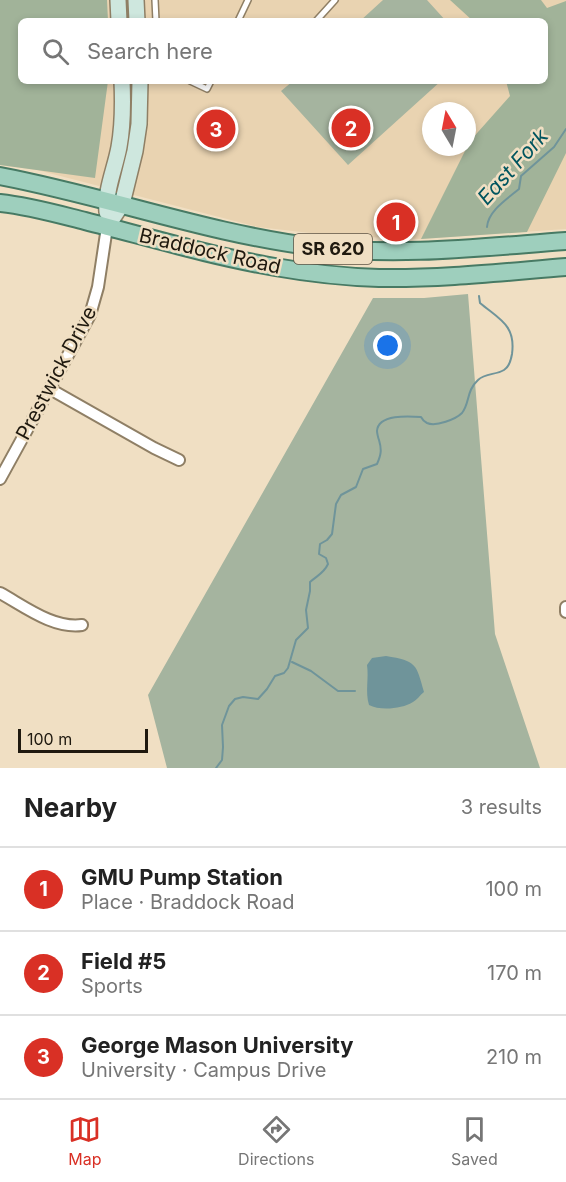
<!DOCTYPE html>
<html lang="en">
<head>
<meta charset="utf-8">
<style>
  :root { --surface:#fff; --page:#f2f2f2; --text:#222; --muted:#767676; --line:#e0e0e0; --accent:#d93025 }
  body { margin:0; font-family:Inter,sans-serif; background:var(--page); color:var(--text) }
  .compass { position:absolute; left:422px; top:102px; width:54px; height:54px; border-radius:50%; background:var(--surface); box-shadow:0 3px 9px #0003; rotate:350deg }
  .scale { position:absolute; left:18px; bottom:15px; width:130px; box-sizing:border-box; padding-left:6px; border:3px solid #1f190f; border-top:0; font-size:16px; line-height:21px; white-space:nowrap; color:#1f190f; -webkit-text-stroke:4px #f0dfc3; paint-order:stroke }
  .you { position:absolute; left:388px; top:346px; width:21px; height:21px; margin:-15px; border:4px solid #fff; border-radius:50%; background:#1a73e8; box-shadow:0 0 0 9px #1a73e833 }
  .badge { display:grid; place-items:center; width:39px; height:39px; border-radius:50%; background:var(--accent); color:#fff; font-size:20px; font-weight:700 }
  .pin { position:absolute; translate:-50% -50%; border:3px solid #fff; box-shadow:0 2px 6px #0006 }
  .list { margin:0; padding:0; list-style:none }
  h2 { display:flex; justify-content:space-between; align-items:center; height:78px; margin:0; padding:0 24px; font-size:26px }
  h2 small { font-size:20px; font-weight:400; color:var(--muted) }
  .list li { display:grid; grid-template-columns:39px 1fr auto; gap:18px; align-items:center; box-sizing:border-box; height:84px; padding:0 24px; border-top:2px solid var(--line) }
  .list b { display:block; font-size:22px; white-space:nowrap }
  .list p { margin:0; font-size:20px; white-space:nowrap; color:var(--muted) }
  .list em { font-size:20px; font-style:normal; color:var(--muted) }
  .icon { flex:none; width:33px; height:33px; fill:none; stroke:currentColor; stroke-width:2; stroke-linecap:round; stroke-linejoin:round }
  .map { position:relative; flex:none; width:566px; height:768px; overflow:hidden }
  .search { position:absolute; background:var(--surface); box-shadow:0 3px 9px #0003; left:18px; right:18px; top:18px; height:66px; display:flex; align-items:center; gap:15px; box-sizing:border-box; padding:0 21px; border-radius:9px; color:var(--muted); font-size:22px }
  .sheet { height:330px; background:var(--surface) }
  nav { display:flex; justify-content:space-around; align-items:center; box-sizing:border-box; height:84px; border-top:2px solid var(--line); background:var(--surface); font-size:16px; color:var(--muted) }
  nav a { display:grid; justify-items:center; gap:3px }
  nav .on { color:var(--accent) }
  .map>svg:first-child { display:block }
</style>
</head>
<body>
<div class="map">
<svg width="566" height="768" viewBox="0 0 566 768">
  <rect width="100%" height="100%" fill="#f0dfc3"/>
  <!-- built -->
  <path fill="#e9d3b1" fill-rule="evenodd" d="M0 0H566V229L421 239 336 236 258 227 37 170 0 165ZM21 21H545V81H21ZM431 111H467V147H431Z"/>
  <!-- industrial -->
  <path fill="#e4d0e0" d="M400 204 412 212 414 216 404 231 400 233 389 230 382 223 381 214 392 205Z"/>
  <!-- green -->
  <path fill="#a5b49f" d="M383 0H427L446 21H360Z
    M293 81H441L348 165 281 91Z
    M468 294 495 634 540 768H167L148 695 373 298H424Z"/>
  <!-- forest -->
  <path fill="#a1b399" d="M0 0H107L108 21H21V81H108L95 178 0 165Z
    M450 0H541L547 8 566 1V153L527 232 421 239 470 141 510 96 506 81H545V21H473Z"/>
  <!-- water -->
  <path fill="#6f949a" d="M386 656C417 661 416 664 424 692 420 695 417 700 413 702 402 709 380 711 369 705 365 692 369 678 367 665L372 658Z"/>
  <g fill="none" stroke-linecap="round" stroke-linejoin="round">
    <!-- stream -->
    <path stroke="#6f949a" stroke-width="2" d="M487 227C488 211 507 199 519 189L521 176 554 147 566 129
      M292 662 311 671 338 691H355
      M216 768 222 760 223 747 222 725 229 706 235 699 243 697 258 699 267 689 275 676 284 673 288 668 296 640 308 628 306 610 310 591V582C318 575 324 573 328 564L326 558 319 554 320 544 327 540 332 534 336 504 341 495 356 487 363 469 377 464C381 455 382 450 379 440 378 438 377 432 377 431 378 414 409 416 421 417 422 419 425 422 427 423 436 427 456 419 462 413 470 403 466 391 478 380 485 373 496 375 504 370 509 367 511 360 512 354 516 325 499 319 480 303L479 296"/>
    <!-- lane casing -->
    <g stroke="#8f7f65" stroke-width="8">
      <path id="lane" d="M155 0 156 21
        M238 21 248 0
        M316 21 335 0
        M190 81 207 89 211 81"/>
    </g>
    <!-- street casing -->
    <g stroke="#8f7f65" stroke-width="14">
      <path id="street" d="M50 389 154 448 179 460
        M0 479 90 315 98 287 107 227
        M0 593C24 606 53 629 82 625
        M566 607V612"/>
    </g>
    <!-- secondary casing -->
    <g stroke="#8f7f65" stroke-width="18">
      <path id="secondary" d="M118 0 119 21
        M136 0 137 21
        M107 212C105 190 115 169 119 147 123 125 123 103 122 81
        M107 227 122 204 135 151 139 124 140 81"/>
    </g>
    <!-- primary casing -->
    <g stroke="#477a64" stroke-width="20">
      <path id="primary" d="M0 176C106 196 209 234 316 247 399 257 483 247 566 241
        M0 203C29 206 57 214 85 221 148 237 211 256 275 267 309 273 345 277 379 278 442 279 504 272 566 267"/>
    </g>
    <!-- lane -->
    <use href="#lane" stroke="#fff" stroke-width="5"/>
    <!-- street -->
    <use href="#street" stroke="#fff" stroke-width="10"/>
    <!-- secondary -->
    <use href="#secondary" stroke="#cee7de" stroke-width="15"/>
    <!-- primary -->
    <use href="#primary" stroke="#9ecfbd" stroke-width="16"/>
  </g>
  <g text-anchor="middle" stroke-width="5" stroke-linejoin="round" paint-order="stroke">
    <!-- shield labels -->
    <rect fill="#f0dfc3" stroke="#5e5445" stroke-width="1.5" x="294" y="234" width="78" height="30" rx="4.5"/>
    <g font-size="18" font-weight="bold" fill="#1f190f">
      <text x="333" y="255">SR 620</text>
    </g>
    <!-- street labels -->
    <g font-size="20" fill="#1f190f" stroke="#f0dfc3">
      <text transform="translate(210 251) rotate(13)" y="7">Braddock Road</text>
      <text transform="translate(56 373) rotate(-62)" y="7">Prestwick Drive</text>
    </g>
    <!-- water labels -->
    <g font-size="21" font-style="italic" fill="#00555f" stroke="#f0dfc3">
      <text transform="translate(513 167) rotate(-48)" y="7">East Fork</text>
    </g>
  </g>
</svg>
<svg class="compass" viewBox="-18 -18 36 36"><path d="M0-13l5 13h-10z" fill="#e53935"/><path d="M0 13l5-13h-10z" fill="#767676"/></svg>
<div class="scale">100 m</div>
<div class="you"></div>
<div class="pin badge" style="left:396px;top:222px">1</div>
<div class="pin badge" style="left:351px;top:128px">2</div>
<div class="pin badge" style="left:216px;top:129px">3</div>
<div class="search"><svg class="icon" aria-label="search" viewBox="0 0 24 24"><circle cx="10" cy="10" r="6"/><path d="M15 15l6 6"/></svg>Search here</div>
</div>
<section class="sheet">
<h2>Nearby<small>3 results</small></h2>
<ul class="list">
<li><span class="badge">1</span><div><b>GMU Pump Station</b><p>Place · Braddock Road</p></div><em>100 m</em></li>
<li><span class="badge">2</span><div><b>Field #5</b><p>Sports</p></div><em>170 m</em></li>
<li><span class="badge">3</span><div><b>George Mason University</b><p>University · Campus Drive</p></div><em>210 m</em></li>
</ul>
</section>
<nav>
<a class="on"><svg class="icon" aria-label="map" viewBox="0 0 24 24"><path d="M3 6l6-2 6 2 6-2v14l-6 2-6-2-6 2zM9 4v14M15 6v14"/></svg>Map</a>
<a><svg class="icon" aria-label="directions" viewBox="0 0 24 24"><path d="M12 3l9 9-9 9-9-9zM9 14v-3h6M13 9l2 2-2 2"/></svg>Directions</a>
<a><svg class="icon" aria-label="saved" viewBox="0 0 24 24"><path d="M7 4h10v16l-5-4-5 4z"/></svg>Saved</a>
</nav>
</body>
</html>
